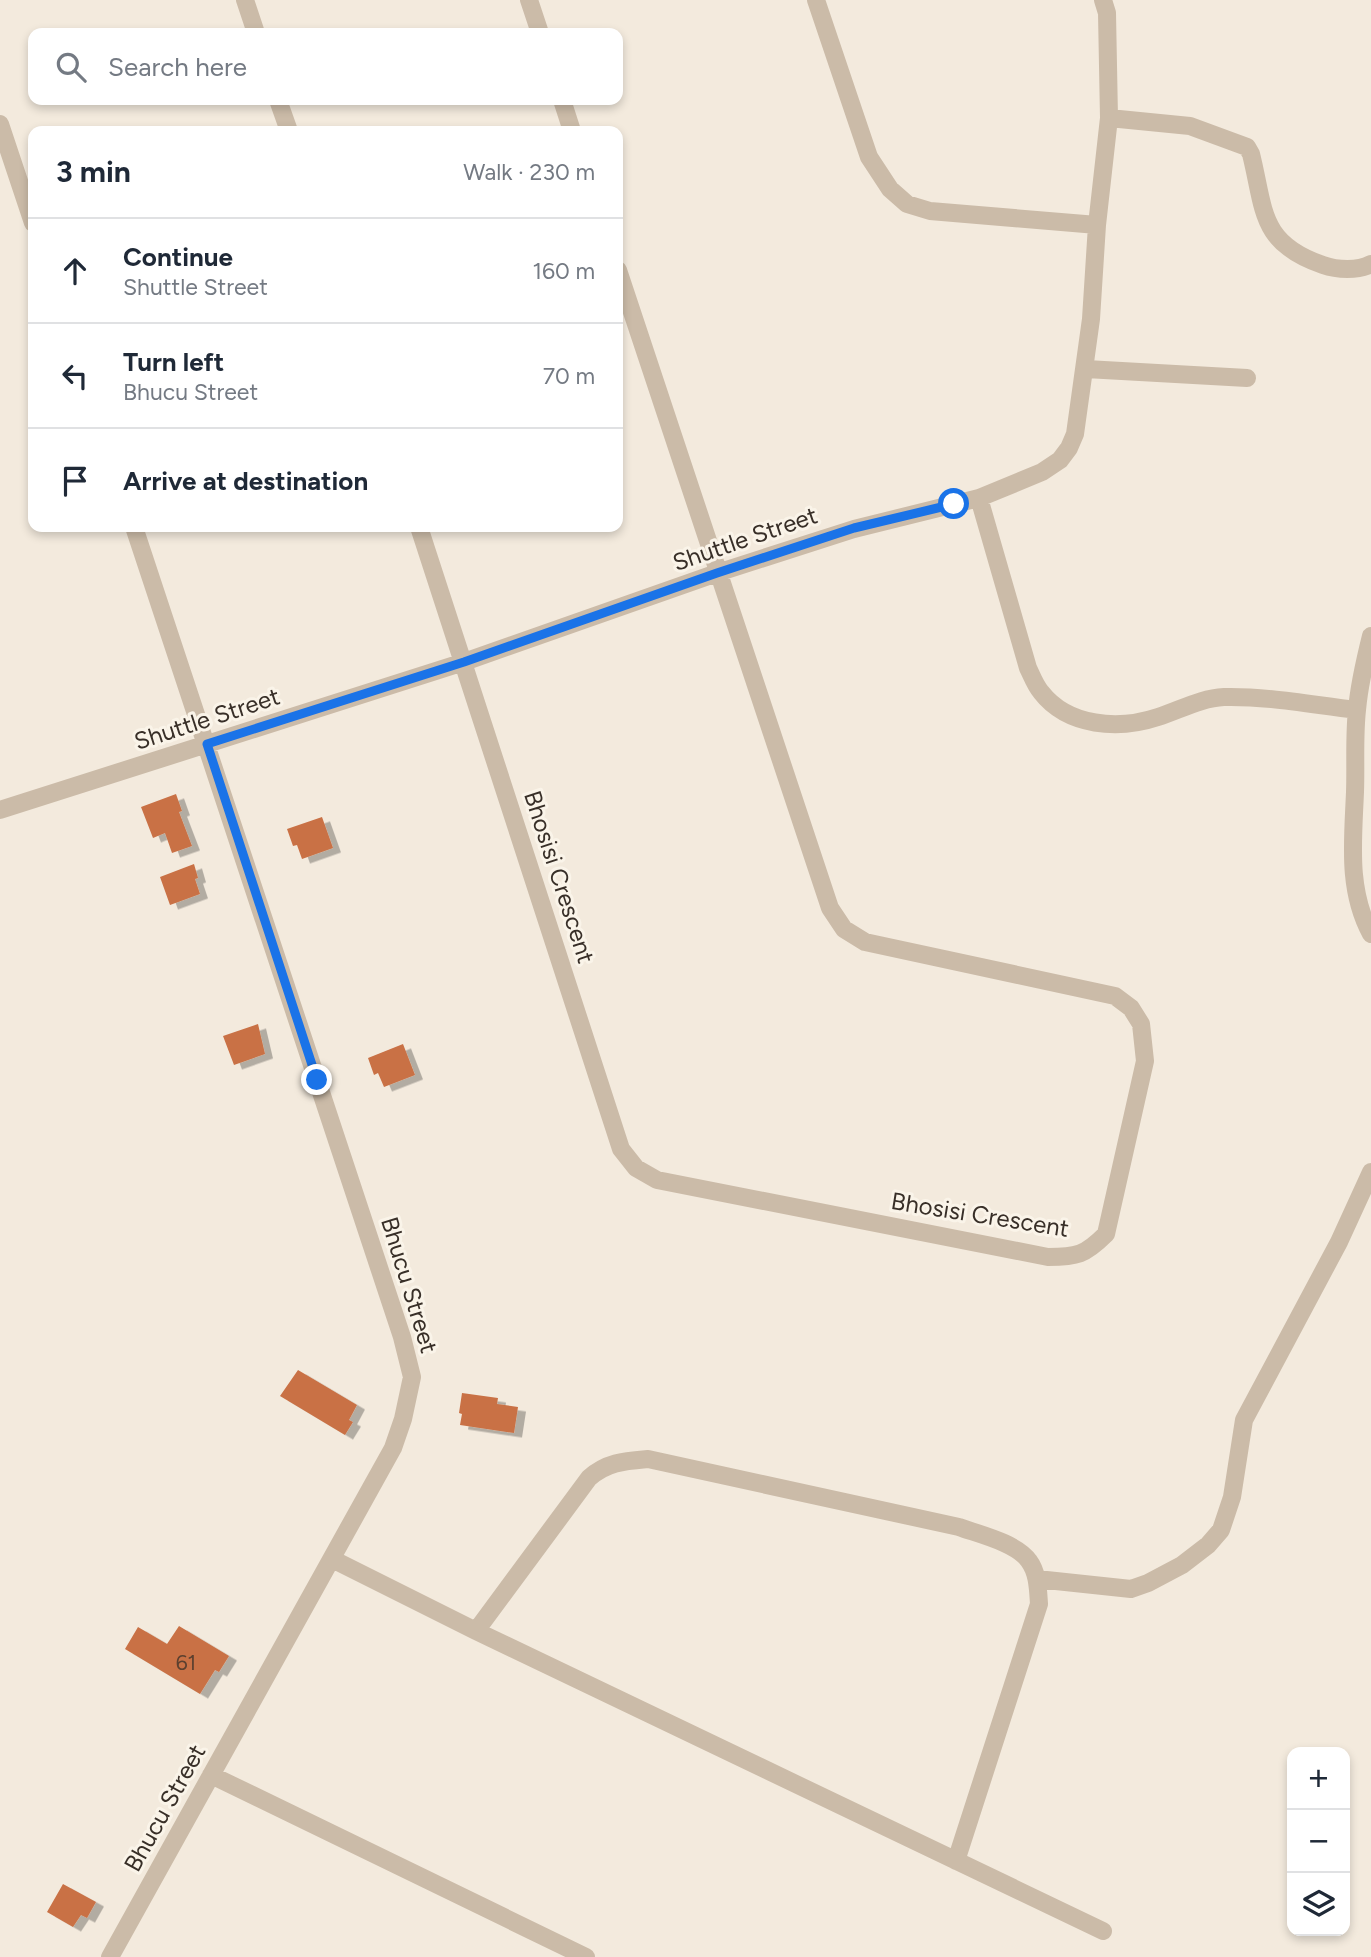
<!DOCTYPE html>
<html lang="en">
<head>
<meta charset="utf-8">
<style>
  :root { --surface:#fff; --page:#f2f2f3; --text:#1f2937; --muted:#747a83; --line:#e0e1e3 }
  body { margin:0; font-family:Figtree,sans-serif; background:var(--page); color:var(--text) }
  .controls { position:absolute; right:21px; bottom:21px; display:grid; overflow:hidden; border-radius:14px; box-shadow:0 4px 10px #0003 }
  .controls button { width:63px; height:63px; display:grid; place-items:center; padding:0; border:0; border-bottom:2px solid var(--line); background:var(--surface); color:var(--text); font:35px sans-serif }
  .stop { position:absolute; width:21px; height:21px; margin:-16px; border:5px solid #1a73e8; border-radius:50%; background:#fff }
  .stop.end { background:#1a73e8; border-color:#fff; box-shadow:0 2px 7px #0008 }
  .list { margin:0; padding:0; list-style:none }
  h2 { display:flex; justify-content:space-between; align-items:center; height:91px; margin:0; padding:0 28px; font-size:30px }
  h2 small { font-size:23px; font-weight:400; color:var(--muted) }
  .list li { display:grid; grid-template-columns:46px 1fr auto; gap:21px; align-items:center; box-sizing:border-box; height:105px; padding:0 28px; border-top:2px solid var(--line) }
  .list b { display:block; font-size:26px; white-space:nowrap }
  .list p { margin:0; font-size:23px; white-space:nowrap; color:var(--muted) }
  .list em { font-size:23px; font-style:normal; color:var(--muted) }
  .icon { flex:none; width:38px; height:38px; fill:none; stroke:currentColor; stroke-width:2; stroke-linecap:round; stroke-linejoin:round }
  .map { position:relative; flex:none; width:1371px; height:1957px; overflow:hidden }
  .search { position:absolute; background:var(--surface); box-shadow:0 4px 10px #0003; left:28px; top:28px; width:595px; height:77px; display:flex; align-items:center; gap:18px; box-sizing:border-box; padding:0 24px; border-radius:14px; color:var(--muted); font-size:26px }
  .panel { position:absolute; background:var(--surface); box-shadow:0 4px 10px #0003; left:28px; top:126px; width:595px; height:406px; border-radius:14px }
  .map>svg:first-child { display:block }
</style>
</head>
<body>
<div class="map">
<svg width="1371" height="1957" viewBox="0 0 1371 1957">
  <defs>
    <filter id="shadow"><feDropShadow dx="8" dy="4.5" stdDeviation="0" flood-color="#0004"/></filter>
  </defs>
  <rect width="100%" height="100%" fill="#f3eadd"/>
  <!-- building -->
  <path fill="#c97145" filter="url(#shadow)" d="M176 794 182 811 179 812 192 846 172 853 165 833 153 838 141 807Z
    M322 817 333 848 302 859 297 845 293 846 287 829Z
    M194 864 198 878 195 879 200 894 170 905 160 877Z
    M258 1024 265 1054 234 1065 223 1036Z
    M403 1044 415 1075 384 1087 378 1073 374 1075 368 1058Z
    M298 1370 357 1405 349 1420 353 1422 345 1435 280 1396Z
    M462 1393 498 1398 497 1404 518 1407 514 1433 460 1425 462 1414 459 1413Z
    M179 1626 229 1656 219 1672 215 1670 200 1694 125 1649 138 1627 167 1644Z
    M63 1884 96 1902 87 1918 81 1915 73 1927 47 1912Z"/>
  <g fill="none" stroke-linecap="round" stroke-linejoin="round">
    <!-- street -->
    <path stroke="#cbbba8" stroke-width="18" d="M245 0 256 33
      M529 0 540 33
      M816 0 869 157 890 189 907 204 930 211 1097 225
      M278 100 289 131
      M562 100 572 131
      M1109 118 1190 126 1247 147 1251 154C1265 210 1259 243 1323 265 1337 270 1358 271 1371 264
      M0 124 33 223
      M1086 369 1247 378
      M979 498 1028 668C1032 676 1035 685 1041 692 1068 727 1119 730 1158 717 1180 710 1201 698 1224 697 1268 696 1313 705 1357 710
      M419 527 621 1149 636 1168 657 1180 1048 1257C1077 1257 1085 1255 1106 1234L1145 1061 1141 1024 1131 1008 1115 996 865 942 844 929 830 908 618 270
      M1371 636C1365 660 1359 686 1357 710 1354 737 1356 765 1355 792 1353 841 1347 890 1371 934
      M0 810 464 662 717 573 854 529 979 498 1042 472 1060 460 1069 448 1075 434 1091 319 1097 225 1109 118 1107 13 1103 0
      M332 1559 476 1631 1103 1931
      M1037 1579 1131 1589 1148 1583 1182 1565 1208 1545 1221 1530 1232 1497 1244 1420 1339 1242 1371 1172
      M476 1631 589 1478C607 1462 625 1461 648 1459L959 1527C978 1534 1017 1543 1029 1561 1038 1573 1038 1590 1039 1604L956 1861
      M211 1775 586 1957
      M110 1957 393 1448 403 1419 412 1377 402 1337 134 527"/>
  </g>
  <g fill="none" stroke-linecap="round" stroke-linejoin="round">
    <!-- route -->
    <path stroke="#1a73e8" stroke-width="9" d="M317 1080 207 744 464 662 717 573 854 528 954 504"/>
  </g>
  <g text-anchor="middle" stroke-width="6" stroke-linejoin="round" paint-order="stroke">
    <!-- number labels -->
    <g font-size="21" fill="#5c402f">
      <text x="186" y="1670">61</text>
    </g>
    <!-- street labels -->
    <g font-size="24" fill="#382f28" stroke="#faf4e9">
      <text transform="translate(745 539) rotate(-19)" y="8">Shuttle Street</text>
      <text transform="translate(207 719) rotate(-18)" y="8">Shuttle Street</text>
      <text transform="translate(559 877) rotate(72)" y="8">Bhosisi Crescent</text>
      <text transform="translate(980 1215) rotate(9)" y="8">Bhosisi Crescent</text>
      <text transform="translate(409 1285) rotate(73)" y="8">Bhucu Street</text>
      <text transform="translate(165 1808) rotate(-61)" y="8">Bhucu Street</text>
    </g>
  </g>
</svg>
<div class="controls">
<button>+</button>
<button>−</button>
<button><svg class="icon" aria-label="layers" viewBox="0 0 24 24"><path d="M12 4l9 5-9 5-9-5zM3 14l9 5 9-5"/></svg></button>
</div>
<div class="stop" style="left:954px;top:504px"></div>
<div class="stop end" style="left:317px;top:1080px"></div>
<div class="search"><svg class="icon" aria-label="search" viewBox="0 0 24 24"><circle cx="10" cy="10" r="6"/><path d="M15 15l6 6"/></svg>Search here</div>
<section class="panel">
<h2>3 min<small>Walk · 230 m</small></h2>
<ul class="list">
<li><svg class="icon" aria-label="ahead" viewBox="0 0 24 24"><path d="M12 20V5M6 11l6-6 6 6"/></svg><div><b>Continue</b><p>Shuttle Street</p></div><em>160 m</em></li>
<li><svg class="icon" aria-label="left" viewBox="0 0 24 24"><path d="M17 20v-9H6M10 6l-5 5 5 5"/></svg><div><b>Turn left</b><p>Bhucu Street</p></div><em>70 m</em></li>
<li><svg class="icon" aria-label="arrive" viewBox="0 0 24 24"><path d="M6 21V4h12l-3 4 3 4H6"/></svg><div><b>Arrive at destination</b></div></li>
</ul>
</section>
</div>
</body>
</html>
